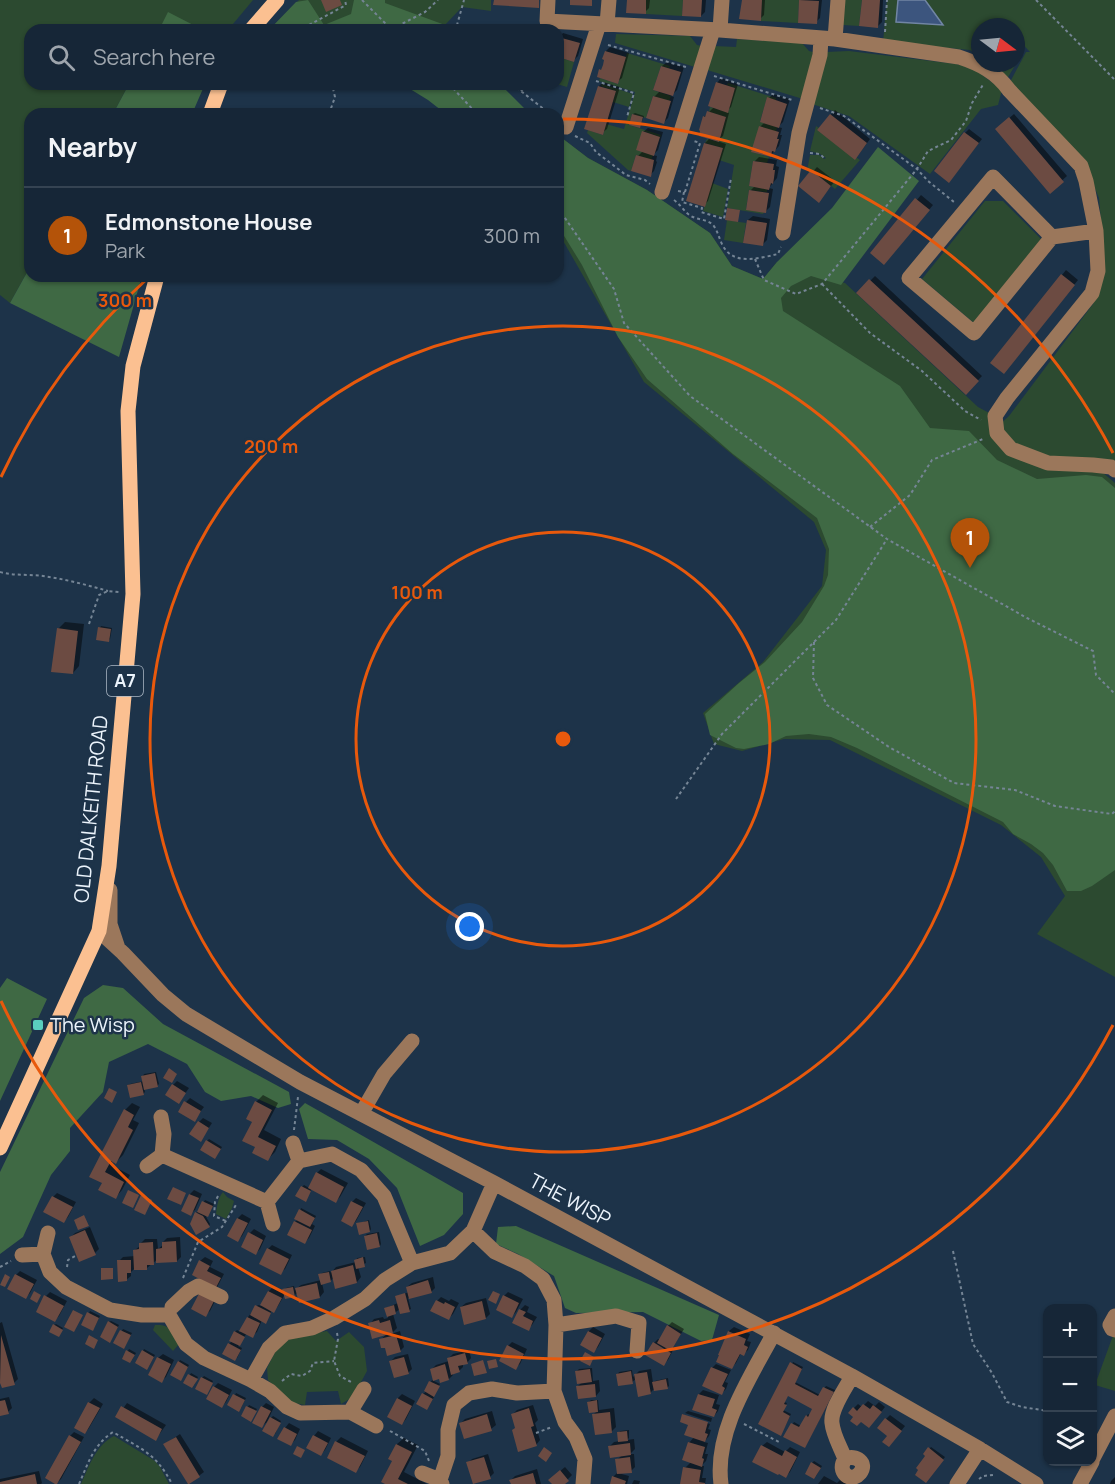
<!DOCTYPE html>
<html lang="en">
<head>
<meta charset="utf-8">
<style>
  :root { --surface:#162637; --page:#233242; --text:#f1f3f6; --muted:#9ea5ad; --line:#354352; --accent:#b45309 }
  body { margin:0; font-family:Manrope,sans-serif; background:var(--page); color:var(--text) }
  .controls { position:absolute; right:18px; bottom:18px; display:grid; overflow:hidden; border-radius:12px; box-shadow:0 2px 4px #0004 }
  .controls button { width:54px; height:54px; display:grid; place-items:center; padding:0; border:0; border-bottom:2px solid var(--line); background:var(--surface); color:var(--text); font:30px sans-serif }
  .compass { position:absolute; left:971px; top:18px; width:54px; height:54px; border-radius:50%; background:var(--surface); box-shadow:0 2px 4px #0004; rotate:106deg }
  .you { position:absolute; left:470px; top:927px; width:21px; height:21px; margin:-15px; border:4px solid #fff; border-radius:50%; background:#1a73e8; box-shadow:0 0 0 9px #1a73e833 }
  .badge { display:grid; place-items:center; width:39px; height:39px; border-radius:50%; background:var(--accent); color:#fff; font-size:20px; font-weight:700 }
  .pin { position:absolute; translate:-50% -50px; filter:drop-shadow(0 2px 3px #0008) }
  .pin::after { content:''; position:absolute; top:32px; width:21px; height:18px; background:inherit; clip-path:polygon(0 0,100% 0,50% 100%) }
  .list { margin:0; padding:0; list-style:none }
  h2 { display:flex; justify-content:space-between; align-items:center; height:78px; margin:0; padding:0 24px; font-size:26px }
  h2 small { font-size:20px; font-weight:400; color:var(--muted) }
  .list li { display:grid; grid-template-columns:39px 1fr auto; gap:18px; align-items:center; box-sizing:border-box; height:96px; padding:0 24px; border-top:2px solid var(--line) }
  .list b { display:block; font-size:22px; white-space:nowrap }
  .list p { margin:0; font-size:20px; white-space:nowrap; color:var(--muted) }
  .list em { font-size:20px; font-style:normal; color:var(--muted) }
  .icon { flex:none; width:33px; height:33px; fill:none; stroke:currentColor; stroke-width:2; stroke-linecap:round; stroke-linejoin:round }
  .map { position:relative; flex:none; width:1115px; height:1484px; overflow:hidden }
  .search { position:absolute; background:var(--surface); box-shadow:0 2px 4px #0004; left:24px; top:24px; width:540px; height:66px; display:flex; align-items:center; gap:15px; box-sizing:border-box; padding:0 21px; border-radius:18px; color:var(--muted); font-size:22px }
  .panel { position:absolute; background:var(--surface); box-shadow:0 2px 4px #0004; left:24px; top:108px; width:540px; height:174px; border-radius:18px }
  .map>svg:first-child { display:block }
</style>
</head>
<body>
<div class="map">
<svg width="1115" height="1484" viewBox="0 0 1115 1484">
  <rect width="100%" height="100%" fill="#1d3349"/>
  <!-- green -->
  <path fill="#2c4a30" d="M0 0H253L233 24 230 30H30V84H129L113 114H30V267L10 303 0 295Z
    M299 0H491V11L462 7 445 25 449 30H269Z
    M646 0H683L682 16 646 14Z
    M762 0H799L798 23 761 21Z
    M845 0H862L859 26 843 25Z
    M887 0H1115V470L1094 465 1115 483V977L1037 934 1065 896 1041 857 1001 825 830 740 784 739 742 751 714 744 703 713 763 662 822 586 826 550 814 522 644 382 558 232V135L588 158 647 190 710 233 732 266 763 279 777 262 845 283 978 407 995 416 997 427 1009 416 1093 304 1105 268 1099 198 1085 165 1010 82 1026 52H1030L1016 37V27H980V58L970 50 883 42Z
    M616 34 690 36 697 45 702 46 695 67 615 43Z
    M737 39 802 43 809 51 813 52 803 99 707 70 714 46 736 47Z
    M1016 40 1024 50 1007 79 986 63H1016Z
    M849 51 956 64 973 68 1002 90 998 105 981 109 930 174 849 116 812 104 826 52Z
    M627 53 670 66 669 68 661 66 653 90 671 96 669 101 653 96 646 118 632 114 629 125 661 135 660 137 643 131 653 155 651 160 636 155 631 171 628 170 587 133 588 130 603 135 606 124 624 129 635 92 599 81 600 78 618 84Z
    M558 57 574 62 567 87 557 84H558Z
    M728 83 776 98V100L767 98 760 121 777 127 776 132 752 152 769 157 767 163 753 161 749 186 767 189V192L749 190 746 209 764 212 763 214 727 208 734 165 719 160 723 148 705 143 707 139 719 142 726 117 709 112 710 107 728 112 735 88 727 85Z
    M602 84 633 94 629 107 613 102 616 91 601 86Z
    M816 126 819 128 817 130 860 160 835 189 812 170 810 172 807 171 810 155H819L824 159 826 158 820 154 810 151Z
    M712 183 728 189 723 217 703 211Z
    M985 201H1003L1041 239 974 323 922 279Z
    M727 220 746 223 743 243 724 240Z
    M223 1192 227 1197 234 1201 232 1208 226 1219 216 1214C217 1206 218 1198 223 1192Z
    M155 1325C170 1324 172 1331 180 1343L173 1351 153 1330Z
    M1115 1330V1391L1095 1385Z
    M327 1331 336 1341 349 1332 364 1347 367 1371 353 1397 341 1404 338 1391 307 1392 305 1405 294 1403 283 1396 268 1380 267 1368 277 1348 292 1337Z
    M114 1436 155 1461 160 1467 169 1484H81C89 1466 96 1445 114 1436Z"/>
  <!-- forest -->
  <path fill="#3f6944" d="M308 0 324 25 351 14 354 0H385V3L445 25 449 30H269L296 2Z
    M168 12 203 30H159Z
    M129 84H205L192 114H113Z
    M402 84H500L530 114H446L428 100Z
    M558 135 588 158 647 190 710 233 732 266 763 279 777 262 832 208 878 147 919 181 841 285 811 276 791 286 781 298 783 311 900 386 930 428 969 431 997 460 1037 479 1086 475 1102 477 1115 488V870L1092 886 1081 891H1067L1053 865 1043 853 1031 844 1013 834 1003 822 857 748 831 737 809 734 786 736 769 744 744 749 736 748 710 735 705 714 739 683 765 662 802 622 824 586 828 575 829 549 817 518 733 454 647 379 618 337 582 265 558 226Z
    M30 267V276H142L119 357 10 303Z
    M7 978 47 999 0 1101V988Z
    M103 985 123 988 163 1024 289 1092 291 1104 278 1108 251 1096 221 1101 205 1092 187 1064 148 1044 109 1062 103 1092 70 1128V1151L51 1175 23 1237 0 1254V1172L84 998Z
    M305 1103 463 1193V1214L444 1235 420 1246 397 1188 369 1159 337 1140 308 1139 299 1109Z
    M516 1226 719 1315 712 1340 701 1341 643 1312 576 1313 565 1308 554 1276 518 1254 496 1244 498 1227Z"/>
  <!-- water -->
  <path fill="#3c557e" stroke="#7185a4" stroke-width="1.5" d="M898 0H925L943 25 896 22Z"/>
  <!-- shadow -->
  <path fill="#0007" d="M629 0H650L649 8 645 12Z
    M684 0H706L705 12 701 16Z
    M743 0H765L764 15 760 19Z
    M801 0H822L820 18 816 22 799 21Z
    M862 0H883L882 22 878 26Z
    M532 25 537 30H527Z
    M563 33 583 39 578 56 574 60 558 56V39Z
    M610 47 629 53 622 78 617 82 601 70 603 67 606 59V51Z
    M667 62 684 67 677 90 671 96 674 97 668 118 664 122 654 97 660 91 662 66Z
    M721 78 738 84 731 107 726 112 729 113 723 136 717 141 726 144 708 201 704 205 705 143 710 138 704 117 714 107 717 83Z
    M603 82 620 87 607 129 602 133 599 86Z
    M773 94 790 99 783 122 778 127 782 128 780 135H782L779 146 770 156 760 127 765 122 769 98Z
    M835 110 870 139 859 154 819 129Z
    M635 113 644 116 640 126 633 114Z
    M1014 114 1067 176 1050 191 1001 125Z
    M648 128 663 132 658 150 653 155 657 156 656 161 657 162 654 171 650 175 638 156 643 151V132Z
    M969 129 982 139 953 176 965 133Z
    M759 157 777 160 776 166 779 167 777 178 769 188 773 189 770 207 766 211 751 190 755 186V161Z
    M817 167 835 181 823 196 800 186Z
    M921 195 933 205 888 259 872 253Z
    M753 216 770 219 767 240 762 245 748 220Z
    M1066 270 1078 280 1008 368 1062 275Z
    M875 276 982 376 966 393 858 293Z
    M65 622 84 624 79 666 73 673 58 629Z
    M101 626 112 628 110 639 109 640 100 628Z
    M156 1072 159 1084 157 1086 144 1088 145 1092 143 1094 128 1085 130 1084 144 1081 143 1076 144 1074Z
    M177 1081 189 1088 179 1102 173 1085Z
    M263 1095 278 1103 264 1130 281 1139 275 1152 268 1159 257 1147 254 1121 256 1102Z
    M190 1098 204 1107 194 1120 186 1102Z
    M132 1103 140 1107 133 1120 139 1123 123 1155 116 1162 113 1160 111 1165 130 1175 122 1190 116 1197 104 1182 91 1176 125 1110Z
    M203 1118 212 1123 201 1140 199 1122Z
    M209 1139 222 1147 217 1155 207 1141Z
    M321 1169 348 1183 340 1197 336 1201 312 1188 307 1198 302 1187 304 1185 309 1188 317 1173Z
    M194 1190 202 1194 195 1210 190 1214V1194Z
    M57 1193 76 1202 68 1217 64 1221 53 1197Z
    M356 1198 366 1203 356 1221 352 1225V1202Z
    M205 1200 214 1204 209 1213H204L210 1224 209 1226 196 1213 199 1211Z
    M301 1208 316 1216 312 1224 315 1226 309 1238 304 1243 295 1222 298 1219Z
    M242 1214 251 1219 242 1236 238 1240V1218Z
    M369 1220 371 1229 370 1231 358 1224Z
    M90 1227 99 1249 95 1253 70 1238 75 1233Z
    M254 1229 266 1236 260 1249 256 1253 250 1233Z
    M379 1232 381 1244 380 1246 365 1236 367 1234Z
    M180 1237 181 1257 177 1261 158 1259 147 1268 136 1267 131 1272V1276L126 1280 119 1261 123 1257 135 1256V1250L140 1246V1244L145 1239H157L158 1249 163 1245V1242L167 1238Z
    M272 1245 292 1255 285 1269 280 1273 268 1249Z
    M205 1257 213 1261 210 1267 224 1274 213 1295 217 1297 210 1311 205 1315 207 1281 200 1261Z
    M365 1257 366 1263 358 1267 361 1277 357 1282 334 1278 330 1281 322 1283 324 1292 320 1297 298 1292 295 1295 285 1294 278 1306 274 1311 272 1310 267 1320H262L257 1332 252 1336 247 1333 238 1346 242 1348 237 1358 229 1344 232 1341 231 1340 235 1332 237 1330 240 1332 248 1317 257 1306 258 1305 262 1306 269 1291 273 1287 285 1293 284 1290 286 1288 294 1286 295 1290 301 1285 321 1280 320 1275 322 1273 330 1271 331 1273 336 1267 356 1262 357 1258Z
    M20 1271 37 1280 30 1293 26 1297 16 1275Z
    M433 1277 435 1288 431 1292 408 1298 411 1309 409 1310 400 1309 393 1314 397 1328 391 1334 400 1331 404 1347 400 1351 386 1346 381 1340 387 1333 370 1324 374 1319 383 1317 384 1319 388 1318 386 1308 398 1303 396 1297 409 1292 407 1287 412 1283Z
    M50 1292 67 1301 59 1316 55 1320 46 1296Z
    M508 1292 523 1299 516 1312 512 1316 504 1296Z
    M441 1297 449 1301 451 1299 459 1303 453 1314 449 1318 437 1301Z
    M486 1298 490 1314 486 1318 461 1307 466 1303Z
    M525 1305 529 1307 527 1312 537 1317 532 1325 528 1329 520 1310Z
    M90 1311 100 1316 94 1328 89 1313Z
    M111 1321 119 1325 111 1339 109 1322Z
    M2 1322 18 1379 14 1383 3 1387 0 1377V1323Z
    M672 1322 684 1329 673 1347 674 1348 668 1360 663 1364 654 1343 658 1339 660 1340 668 1326Z
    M56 1324 63 1328 60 1334 54 1325Z
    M593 1327 605 1334 598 1347 594 1351 582 1344 589 1331Z
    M734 1327 750 1334 747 1341 751 1342 748 1350 743 1354 741 1353 736 1363 732 1367 720 1354 729 1331Z
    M123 1329 132 1333 125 1345 115 1342Z
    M512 1342 527 1349 520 1364 515 1368 508 1346Z
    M129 1349 136 1353 132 1360 124 1358Z
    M144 1349 155 1355 149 1366 143 1351Z
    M469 1350 471 1358 467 1363 463 1364V1367L459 1371 452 1373 453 1375 449 1379 432 1369 436 1365 449 1361 448 1359 453 1354Z
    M163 1354 174 1360 166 1377 161 1381 158 1358Z
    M408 1354 412 1369 408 1373 391 1361 395 1357Z
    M180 1360 189 1365 182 1377 179 1362Z
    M793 1362 803 1367 795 1382 820 1395 826 1386 835 1390 806 1445 785 1436 794 1422 801 1426 807 1416 808 1414 811 1416 814 1408 788 1394 784 1402 787 1403 783 1410 791 1414 782 1432 760 1423Z
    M716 1364 731 1370 725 1382 728 1383 726 1389 722 1393 712 1368Z
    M592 1368 593 1381 599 1380 600 1391 596 1396 578 1386 582 1382 577 1371 579 1369Z
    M651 1369 653 1383 655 1381 668 1378 669 1386 668 1387 653 1390 650 1393 636 1379 632 1382 618 1374 619 1372 632 1370 633 1377 639 1371Z
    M191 1373 198 1377 194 1385 185 1383Z
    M204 1376 213 1381 208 1391 202 1378Z
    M432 1380 440 1384 433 1396 434 1397 429 1406 423 1394 427 1391Z
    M218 1383 232 1390 226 1402 222 1406 214 1387Z
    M703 1390 719 1395 716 1404 720 1405 718 1411 714 1416 699 1394Z
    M236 1393 246 1398 241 1408 235 1395Z
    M402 1394 415 1401 406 1419 402 1424 389 1417 398 1398Z
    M9 1397 12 1408 8 1412 0 1414V1399Z
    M94 1398 103 1404 89 1428 85 1433 76 1427 89 1403Z
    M591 1400H598L599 1410 614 1408 616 1427 612 1431 594 1414 598 1410 589 1402Z
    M868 1401 875 1406 879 1402 885 1407 873 1422 861 1420 855 1417 854 1408 858 1404 862 1407Z
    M127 1403 166 1425 156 1439 117 1417Z
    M266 1403 274 1407 267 1422 262 1426V1407Z
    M249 1405 257 1409 252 1418 243 1416Z
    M533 1405 538 1420 535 1423 540 1440 536 1445 513 1414 517 1410Z
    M492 1411 496 1425 491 1429 461 1423 465 1419Z
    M688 1411 712 1418 711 1422 685 1413Z
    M684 1414V1416L710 1424 708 1429 711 1430 709 1436 704 1442 708 1443 705 1454H708L706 1461 701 1466H704L702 1478H706L705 1484H682L685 1468 691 1462 689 1443 694 1437 690 1424 681 1421Z
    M890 1415 905 1426 893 1441 889 1436 886 1419Z
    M273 1416 281 1421 275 1434 271 1418Z
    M289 1423 300 1429 295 1440 291 1444 279 1438 285 1428Z
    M629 1430V1438L627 1440 634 1439 635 1449 630 1454H634L635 1467 631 1471 618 1473 629 1476 627 1484H611L613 1477 618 1472 617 1460 622 1455 610 1446 614 1442 620 1441 619 1433 620 1431Z
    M318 1431 331 1438 325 1450 321 1454 314 1436Z
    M74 1432 84 1437 61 1479 57 1483 70 1436Z
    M180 1434 204 1472 189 1483 165 1444Z
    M341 1437 368 1451 360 1467 355 1471 329 1457 337 1441Z
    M404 1438 418 1445 404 1472 427 1484H388L394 1461 390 1459 397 1444Z
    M767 1442 785 1452 790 1447 800 1452 790 1472 786 1476 762 1446Z
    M931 1447 945 1457 926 1481 927 1456 925 1454Z
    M488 1454 494 1473 490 1477 468 1463 472 1459Z
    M814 1461 822 1466 816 1476 812 1463Z
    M565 1467 572 1475 563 1484H554V1476Z
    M537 1469 541 1484H512L511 1480 515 1476Z
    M39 1471 42 1483 41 1484H0V1479Z
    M824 1476 837 1483 842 1478 848 1481 847 1484H818Z
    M1115 1477V1484H1110L1111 1481Z
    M634 1480 640 1481 639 1484H632Z"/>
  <!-- building -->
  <path fill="#6c4b42" d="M321 0H340L342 5 326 12Z
    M494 0H539V8L493 5Z
    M570 0H592V6L570 5Z
    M627 0H646V14L626 13Z
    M683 0H702L701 17 682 16Z
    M742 0H762L761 21 739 19Z
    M799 0 819 1 817 24 798 23Z
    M862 0H880L878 28 859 26Z
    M558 37 580 43 574 62 558 57Z
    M605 51 626 57 618 84 597 77 599 69 601 70 603 65 604 60 602 59Z
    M661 66 681 72 673 96 653 90Z
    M716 82 735 88 728 113 708 106Z
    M598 86 616 91 603 135 584 129Z
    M653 96 671 101 664 124 646 118Z
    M767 97 787 104 779 128 760 122Z
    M707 111 726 117 719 142 699 136 700 131 699 130 703 116 705 117Z
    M632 114 643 117 640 128 629 125Z
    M830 114 867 143 855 160 817 130Z
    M1009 117 1064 182 1050 194 995 129Z
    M759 126 779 132 777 139H779L775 152 772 151 771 157 751 152Z
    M642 131 660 137 654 156 636 150Z
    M964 132 979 143 949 183 934 171Z
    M704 143 723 148 705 207 686 201Z
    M636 155 654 160 651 177 631 171Z
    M753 161 774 164 773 170H775L774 178 773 184 771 183 769 190 749 186Z
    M811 170 831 186 819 203 798 186Z
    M749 190 769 193 766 213 746 210Z
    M915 198 930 210 884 265 870 253Z
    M727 208 740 210 738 222 725 220Z
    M747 220 767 223 763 246 743 243Z
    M1061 274 1075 285 1004 374 990 363Z
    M869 279 979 381 966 395 856 293Z
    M98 627 111 629 109 642 96 640Z
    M57 628 78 631 73 674 51 672Z
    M169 1068 177 1074 172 1083 163 1078Z
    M155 1073 158 1087 144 1090 141 1076Z
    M141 1082 144 1095 130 1098 127 1085Z
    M172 1084 186 1093 179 1104 165 1095Z
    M109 1088 117 1092 112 1103 104 1098Z
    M184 1101 201 1111 195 1122 178 1112Z
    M255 1101 272 1110 258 1137 276 1146 268 1161 252 1153 255 1147 242 1141 252 1122 246 1119Z
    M124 1109 134 1115 128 1127 133 1130 116 1164 111 1161 105 1172 124 1182 116 1199 98 1190 102 1183 89 1177Z
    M198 1121 209 1128 201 1142 189 1134Z
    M206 1140 221 1149 215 1159 200 1150Z
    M316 1172 344 1187 336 1203 308 1188Z
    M301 1186 311 1191 306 1202 295 1196Z
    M173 1187 186 1193 181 1205 167 1199Z
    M128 1190 139 1195 133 1208 122 1203Z
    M189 1194 199 1198 191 1216 181 1211Z
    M141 1195 152 1200 145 1215 134 1210Z
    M52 1196 73 1207 64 1223 43 1212Z
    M202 1201 213 1206 208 1217 197 1212Z
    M351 1201 363 1207 352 1227 341 1221Z
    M299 1209 315 1218 310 1227 294 1219Z
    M195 1212 203 1216 210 1227 196 1235 190 1224Z
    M84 1215 89 1226 78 1230 74 1220Z
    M237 1218 248 1223 238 1242 227 1236Z
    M294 1221 312 1230 305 1244 287 1235Z
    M368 1221 370 1232 359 1235 356 1223Z
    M85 1230 96 1255 79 1262 69 1237Z
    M248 1232 263 1240 256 1255 241 1247Z
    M377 1233 380 1247 367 1250 364 1236Z
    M176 1241 177 1262 156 1263V1249L162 1248V1242Z
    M153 1242 154 1265H147V1270H134L133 1250 139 1249V1243Z
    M267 1248 289 1259 281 1275 259 1264Z
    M363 1257 365 1267 356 1269 354 1260Z
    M117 1260H131V1273H127V1281L118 1282Z
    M199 1260 210 1266 207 1271 221 1278 210 1299 214 1301 206 1317 191 1309 205 1282 192 1275Z
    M353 1265 357 1283 335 1289 331 1271Z
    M101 1268H113V1279L101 1280Z
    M329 1272 331 1282 321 1285 318 1274Z
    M5 1274 10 1277 5 1287 0 1285Z
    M15 1274 34 1284 26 1299 7 1289Z
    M428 1280 432 1293 409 1299 406 1287Z
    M317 1283 320 1298 299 1303 295 1288Z
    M293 1287 295 1297 285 1299 282 1289Z
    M34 1291 41 1295 37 1303 30 1299Z
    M268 1291 282 1298 274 1313 260 1305Z
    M493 1291 500 1294 496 1304 488 1300Z
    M405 1293 410 1312 400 1314 395 1296Z
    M44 1295 64 1306 55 1322 36 1312Z
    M503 1295 519 1303 512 1318 496 1310Z
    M436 1300 444 1304 445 1302 455 1307 449 1320 430 1311Z
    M482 1301 486 1319 464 1325 460 1307Z
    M255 1305 271 1313 266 1324 250 1315Z
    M394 1305 396 1314 387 1317 384 1308Z
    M519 1309 526 1312 523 1316 533 1321 529 1331 512 1323Z
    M73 1310 83 1315 74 1332 64 1327Z
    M87 1312 99 1318 93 1331 81 1325Z
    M247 1317 260 1323 253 1338 239 1331Z
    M379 1320 380 1323 390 1320 393 1333 372 1339 368 1323Z
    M108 1321 118 1327 110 1343 100 1337Z
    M53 1324 63 1330 59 1337 49 1332Z
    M667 1325 681 1334 671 1351 657 1343Z
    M120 1330 131 1335 124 1349 113 1343Z
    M234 1331 245 1337 240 1346 229 1341Z
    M588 1331 602 1338 594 1353 580 1345Z
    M728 1331 746 1339 744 1345 748 1347 744 1356 740 1354 732 1369 716 1362 719 1355H718Z
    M1 1335 15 1385 2 1388 0 1383Z
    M89 1335 98 1340 94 1349 85 1344Z
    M396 1335 401 1352 387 1356 385 1348H381L379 1339Z
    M653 1342 671 1353 664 1366 645 1355Z
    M228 1343 241 1350 235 1361 222 1354Z
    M507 1345 524 1354 516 1370 499 1361Z
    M126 1350 135 1355 130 1363 122 1359Z
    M142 1350 154 1357 147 1370 135 1363Z
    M585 1352 594 1357 590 1366 580 1361Z
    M465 1353 468 1364 458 1366 460 1372 451 1375 447 1358Z
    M157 1357 171 1364 162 1383 148 1375Z
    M404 1357 409 1374 394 1378 389 1361Z
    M496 1359 498 1367 489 1369 487 1361Z
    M483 1360 487 1373 474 1376 471 1364Z
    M178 1361 188 1367 181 1381 170 1375Z
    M790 1362 802 1369 795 1384 818 1396 823 1387 834 1392 805 1448 783 1437 791 1423 799 1427 806 1415 808 1417 812 1409 788 1396 784 1404 787 1405 783 1412 790 1416 781 1436 758 1424Z
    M445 1364 449 1380 440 1383 439 1379 433 1381 430 1369Z
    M711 1367 728 1374 722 1386 725 1388 722 1395 702 1386Z
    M590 1369 592 1382 577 1384 575 1371Z
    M631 1371 633 1384 618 1386 616 1374Z
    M647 1372 651 1394 638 1397 634 1374Z
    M188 1374 198 1379 192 1388 183 1383Z
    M201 1377 213 1383 207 1395 195 1389Z
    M666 1379 668 1389 654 1391 652 1382Z
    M429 1381 440 1386 434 1397 424 1391Z
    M595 1384 596 1397 578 1399 576 1386Z
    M213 1386 229 1395 222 1408 206 1399Z
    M422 1393 433 1399 427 1410 416 1404Z
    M233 1394 245 1400 239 1412 227 1405Z
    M698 1394 715 1399 712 1408 717 1410 714 1417 692 1410Z
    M397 1398 412 1406 402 1425 387 1417Z
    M5 1400 9 1414 0 1416V1401Z
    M597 1400 598 1412 589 1413 587 1402Z
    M88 1402 100 1408 85 1434 74 1428Z
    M863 1404 870 1409 873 1405 882 1412 869 1428 861 1422 857 1426 850 1421 853 1417 848 1413 853 1407 857 1411Z
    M121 1406 162 1429 156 1441 115 1417Z
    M246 1406 257 1411 251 1422 241 1416Z
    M261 1406 271 1411 262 1428 252 1423Z
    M529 1408 534 1426 531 1427 537 1446 518 1452 512 1430 515 1428 511 1414Z
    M610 1412 612 1433 595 1435 592 1414Z
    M487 1414 492 1431 464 1439 459 1423Z
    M682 1414 708 1422 705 1433 708 1434 705 1442 684 1435 688 1425 680 1422Z
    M270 1417 281 1423 273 1437 262 1431Z
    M885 1418 902 1431 889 1447 882 1442 887 1436 877 1428Z
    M284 1427 297 1434 291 1446 277 1439Z
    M627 1431 628 1441 618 1442 617 1432Z
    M69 1435 81 1442 57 1484H55L45 1478Z
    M313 1435 328 1443 321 1456 306 1448Z
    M176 1437 200 1477 189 1484H188L163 1444Z
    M335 1441 365 1456 356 1473 327 1458Z
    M688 1442 705 1447 702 1458 704 1459 702 1467 682 1460Z
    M630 1443 631 1455 610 1458 608 1446Z
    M396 1444 412 1452 398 1479 408 1484H385L381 1482 392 1461 388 1459Z
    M761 1445 782 1456 785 1450 797 1457 786 1478 779 1474 778 1475 752 1462Z
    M297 1446 305 1450 301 1458 293 1454Z
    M544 1447 552 1453 546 1462 538 1456Z
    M928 1447 944 1460 926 1483 915 1475 918 1470 916 1468 925 1456 923 1454Z
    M484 1457 491 1479 473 1484 466 1462Z
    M630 1457 632 1473 617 1474 615 1459Z
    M811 1462 821 1468 814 1479 805 1474Z
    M683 1467 701 1470 699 1482 705 1483V1484H680Z
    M560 1470 569 1481 565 1484H552L548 1480Z
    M533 1473 536 1484H511L509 1480Z
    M35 1474 37 1484H0V1482Z
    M612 1476 626 1481 625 1484H610Z"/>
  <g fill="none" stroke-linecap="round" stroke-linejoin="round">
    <!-- path -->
    <path stroke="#758595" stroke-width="2" stroke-dasharray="3 3" stroke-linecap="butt" d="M362 0 392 30
      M1036 0 1115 80
      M392 29 425 12 438 0
      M306 30 309 25 346 5 345 0
      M461 30 457 25 464 0
      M885 32 887 0
      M608 45 686 67
      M714 76 792 100
      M596 81 634 93 627 117
      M449 84 477 114
      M512 84 550 114
      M521 91 528 84
      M820 108 844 116 917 169 928 181 954 202
      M329 114 335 97 332 84
      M575 136 590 143 596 152 626 175 645 180 650 184
      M810 153 820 154 824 158
      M678 191 684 192 682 202 702 208 701 212 724 219 731 178
      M685 192 700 143 694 141
      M674 200C681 205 685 213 691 216 698 220 707 219 713 225 718 231 719 239 723 246 734 266 760 258 778 254L781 247
      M558 208 614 289 624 323 690 396 887 539 1027 618 1093 651 1096 675 1115 694
      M755 259 764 280 796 294 822 284 917 169 928 151 951 140 966 121 972 103 984 83
      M822 284 870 333 922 371 965 411 981 420
      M870 527 910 495 932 460 983 439
      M0 572C14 576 28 574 43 576 65 579 87 585 108 591
      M89 624 99 595 108 591 119 592
      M814 642 813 678 827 705 889 747 954 783 1015 790 1055 806 1112 814 1115 811
      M676 799 722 734 836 620 887 539
      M294 1130 298 1097
      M218 1196 215 1202 214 1216 226 1221
      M953 1251 973 1344 992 1373 1007 1402 1022 1407 1048 1411
      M0 1267 11 1261
      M67 1267 68 1260 75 1256
      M183 1278 198 1242 222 1227 236 1205
      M337 1333 338 1339 334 1361 340 1376 351 1382
      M282 1381 291 1374 302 1376 310 1371 313 1363 334 1361
      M744 1424 779 1442
      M390 1431 425 1451 429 1461
      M536 1433 552 1427
      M979 1479 983 1476 993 1475
      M79 1484C88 1464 93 1445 113 1432 141 1449 156 1453 172 1484"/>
    <!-- minor -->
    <path stroke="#9b775b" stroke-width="15" d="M548 0 547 21 720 30 835 39 959 57C980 64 996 72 1009 90L1081 166 1086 181 1096 231 1098 271 1092 293 1007 398 995 416 997 433 1011 449 1048 463 1093 465 1111 467 1115 470
      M607 24 609 0
      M720 30 722 0
      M835 39 838 0
      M566 127 599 24
      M662 192 713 30
      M783 233 799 133 820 55 821 38
      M1052 237 993 177 909 278 974 333 1052 237 1096 231
      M110 890V924L118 948
      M99 931 123 953 163 995 186 1014 300 1082 494 1183 852 1376 980 1449 1036 1484
      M361 1114 384 1074 412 1041
      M161 1117 164 1134 162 1155 267 1202 299 1161 332 1154 361 1170 384 1196 412 1263
      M293 1143 299 1161
      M147 1166 162 1155
      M267 1202 273 1224
      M473 1231 495 1252 525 1266 543 1279 554 1300 556 1325 554 1391 565 1422 576 1437 585 1459 583 1484
      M48 1233 43 1254 50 1272 66 1287 110 1310 142 1315H169L186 1344 204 1358 251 1380 270 1391 287 1407 300 1413 350 1412 376 1426
      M22 1255 43 1254
      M172 1307 189 1291 198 1286 221 1297
      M1115 1316 1110 1325 1112 1329 1115 1330
      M556 1325 616 1316 639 1323 637 1351
      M251 1380 269 1348 285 1333 312 1328 334 1318 365 1299 385 1280 412 1263 450 1253 473 1231 494 1183
      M350 1412 364 1389
      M845 1459C856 1454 868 1463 860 1473 851 1484 836 1472 845 1459 841 1448 833 1435 832 1423 830 1409 846 1388 852 1376
      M1092 1460 1115 1416
      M422 1473 440 1480
      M442 1484 440 1480 448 1456V1430L454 1405 469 1393 492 1389 517 1393 554 1391
      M721 1484C714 1431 750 1378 774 1333
      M957 1484 980 1449
      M1080 1484 1092 1462"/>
    <!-- major -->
    <path stroke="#fbc091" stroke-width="15" d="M251 30 277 0
      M210 114 221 84
      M0 1148 99 931 109 866 133 594 128 411 133 366 157 276"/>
  </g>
  <!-- distance rings -->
  <g fill="none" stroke="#e8590c" stroke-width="3">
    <circle cx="563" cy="739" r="207"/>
    <circle cx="563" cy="739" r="413"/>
    <path d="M1113 1025A620 620 0 0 1 1 1001M1 477A620 620 0 0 1 148 278M563 119A620 620 0 0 1 1113 453"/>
  </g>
  <!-- markers -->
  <rect fill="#5acebe" stroke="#1d3349" stroke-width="2" x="32" y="1019" width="12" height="12" rx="3"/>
  <g text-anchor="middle" stroke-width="5" stroke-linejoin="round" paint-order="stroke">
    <!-- shield labels -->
    <rect fill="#1d3349" stroke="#aebac6" stroke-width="1.5" x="107" y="666" width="36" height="30" rx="4.5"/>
    <g font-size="18" font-weight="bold" fill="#ecf4fc">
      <text x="125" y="687">A7</text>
    </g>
    <!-- street labels -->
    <g font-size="20" fill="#ecf4fc" stroke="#1d3349">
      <text transform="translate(91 809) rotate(-84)" y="7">OLD DALKEITH ROAD</text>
      <text transform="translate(570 1200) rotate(28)" y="7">THE WISP</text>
    </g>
    <!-- poi labels -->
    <g font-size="20" fill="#ecf4fc" stroke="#1d3349" text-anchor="start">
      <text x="50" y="1032">The Wisp</text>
    </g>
  </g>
  <circle cx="563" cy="739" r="9" fill="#e8590c" stroke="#1d3349" stroke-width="3"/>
  <g font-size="18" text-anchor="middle" font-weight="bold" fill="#e8590c" stroke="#1d3349" stroke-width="5" stroke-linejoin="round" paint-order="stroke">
    <text x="125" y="307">300 m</text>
    <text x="271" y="453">200 m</text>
    <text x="417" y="599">100 m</text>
  </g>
</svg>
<div class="controls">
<button>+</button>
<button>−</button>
<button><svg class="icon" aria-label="layers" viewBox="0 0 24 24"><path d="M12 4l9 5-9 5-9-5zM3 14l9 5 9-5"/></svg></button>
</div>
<svg class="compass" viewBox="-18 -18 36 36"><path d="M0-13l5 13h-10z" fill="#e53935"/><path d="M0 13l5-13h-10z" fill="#9ea5ad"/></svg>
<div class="you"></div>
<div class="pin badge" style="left:970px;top:568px">1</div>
<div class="search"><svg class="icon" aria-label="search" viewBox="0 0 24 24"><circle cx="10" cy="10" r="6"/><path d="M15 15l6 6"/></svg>Search here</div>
<section class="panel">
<h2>Nearby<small></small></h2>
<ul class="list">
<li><span class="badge">1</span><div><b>Edmonstone House</b><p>Park</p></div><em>300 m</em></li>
</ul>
</section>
</div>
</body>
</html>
